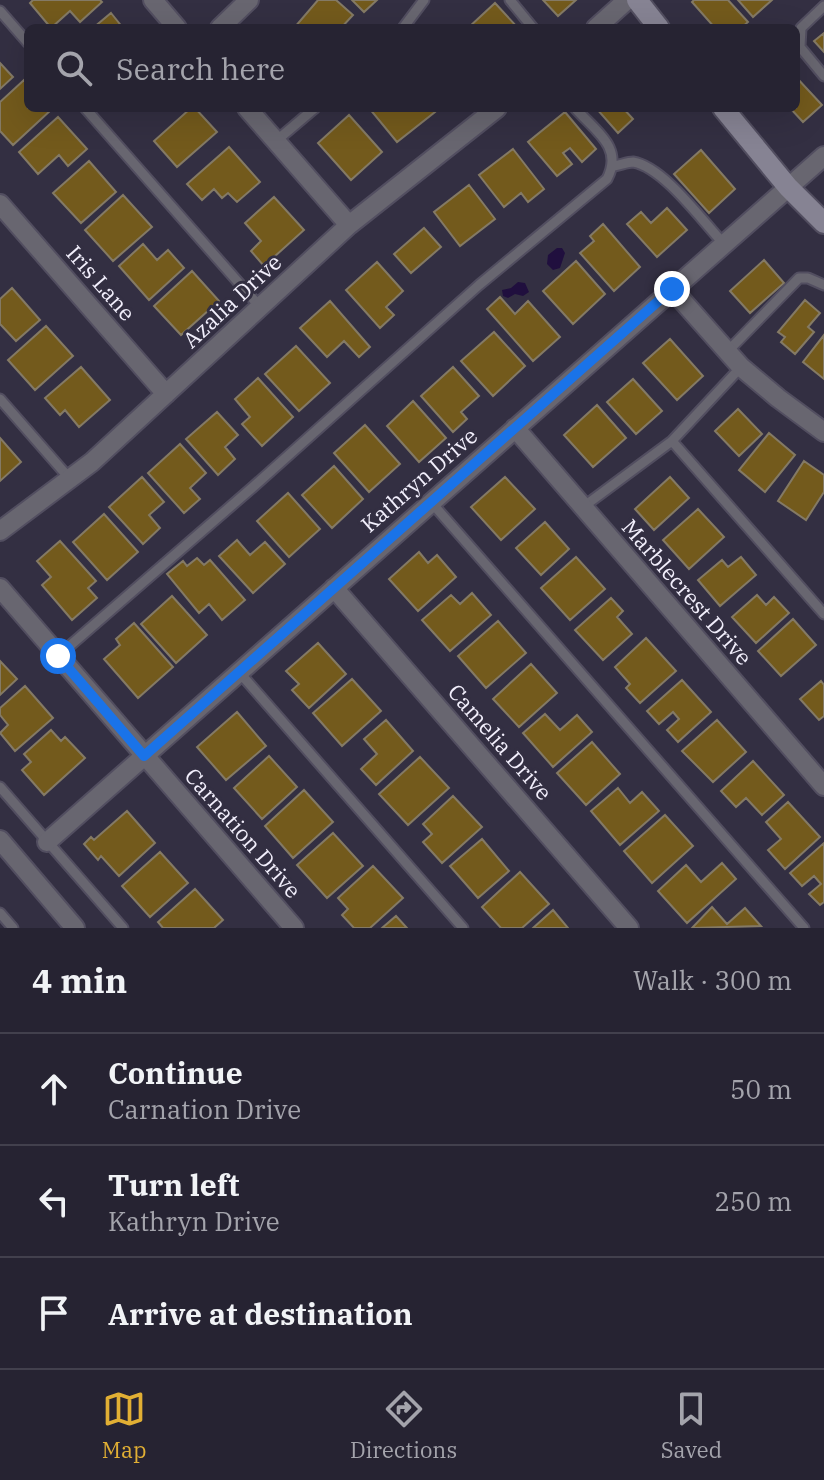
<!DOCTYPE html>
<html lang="en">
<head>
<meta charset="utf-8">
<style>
  :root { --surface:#262332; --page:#322f3e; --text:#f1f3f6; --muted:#a4a4ac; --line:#42404d; --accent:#e1af34 }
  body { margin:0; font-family:"IBM Plex Serif",serif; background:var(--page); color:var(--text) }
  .stop { position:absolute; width:24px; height:24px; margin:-18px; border:6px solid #1a73e8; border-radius:50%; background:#fff }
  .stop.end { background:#1a73e8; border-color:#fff; box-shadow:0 2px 8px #0008 }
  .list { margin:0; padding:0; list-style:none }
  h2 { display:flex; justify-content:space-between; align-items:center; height:104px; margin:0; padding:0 32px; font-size:34px }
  h2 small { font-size:26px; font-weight:400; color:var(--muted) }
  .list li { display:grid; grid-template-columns:52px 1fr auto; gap:24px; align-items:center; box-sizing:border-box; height:112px; padding:0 32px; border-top:2px solid var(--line) }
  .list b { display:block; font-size:30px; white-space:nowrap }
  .list p { margin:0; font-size:26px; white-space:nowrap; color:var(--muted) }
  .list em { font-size:26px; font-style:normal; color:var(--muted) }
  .icon { flex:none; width:44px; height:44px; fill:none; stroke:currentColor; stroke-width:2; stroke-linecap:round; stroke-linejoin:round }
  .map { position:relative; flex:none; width:824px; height:928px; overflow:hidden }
  .search { position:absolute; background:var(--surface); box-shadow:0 8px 32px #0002; left:24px; right:24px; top:24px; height:88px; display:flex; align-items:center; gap:20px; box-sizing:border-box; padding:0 28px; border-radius:12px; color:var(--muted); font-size:30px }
  .sheet { height:440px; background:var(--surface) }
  nav { display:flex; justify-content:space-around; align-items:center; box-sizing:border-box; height:112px; border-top:2px solid var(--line); background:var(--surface); font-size:22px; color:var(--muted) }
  nav a { display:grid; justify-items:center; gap:4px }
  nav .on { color:var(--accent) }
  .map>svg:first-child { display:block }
</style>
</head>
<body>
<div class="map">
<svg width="824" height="928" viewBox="0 0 824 928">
  <rect width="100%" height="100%" fill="#332f42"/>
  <!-- water -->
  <path fill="#200f3e" d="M557 248H562L565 253 560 268 553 270 547 264 548 255Z
    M518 282 525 283 529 292 523 296 515 294 508 298 503 296 502 290 511 288Z"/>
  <!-- building -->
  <path fill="#735a1c" stroke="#847a65" stroke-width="2" d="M33 0H100L102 2 80 22 70 11 51 28 30 3Z
    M318 0H336L353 15 341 28H294Z
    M352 0H377L364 12Z
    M543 0H576L558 16Z
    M694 0H728L748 22 741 28H715L692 2Z
    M738 0H772L753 17Z
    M495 3 518 28H468Z
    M111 13 123 28H93Z
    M824 33V52L814 41Z
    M0 63 13 77 0 89Z
    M796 77 822 105 803 122 790 108H796Z
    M24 80 28 85V108H49L51 110 13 145 0 131V102Z
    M191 108H195L217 132 177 167 154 141Z
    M369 108H432L435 112 397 142Z
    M596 108H623L633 119 618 133Z
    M565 112 596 149 582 162 570 148 563 153 572 164 557 176 528 142Z
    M349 115 382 152 351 180 318 143Z
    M58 117 87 149 68 166 59 155 38 174 19 152Z
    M229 147 260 182 237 202 228 193 222 198 214 189 202 200 187 184Z
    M513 149 544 189 528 202 521 193 504 207 479 175Z
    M701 150 735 189 709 213 674 174Z
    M89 161 116 192 81 223 53 193Z
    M469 185 495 219 460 246 434 212Z
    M123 195 152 227 113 261 85 230Z
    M274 197 304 230 264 266 251 251 261 241 245 223Z
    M667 208 687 230 657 257 627 224 641 212 651 223Z
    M603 224 640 267 614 291 580 253 594 241 590 236Z
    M424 228 441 247 411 273 394 254Z
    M143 244 157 260 168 250 184 268 149 300 119 266Z
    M764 260 784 283 750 313 730 291Z
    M576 261 605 294 573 324 543 291Z
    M377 262 403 291 386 307 394 315 380 328 346 290Z
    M192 271 219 301 181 335 154 306Z
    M12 288 40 320 16 341 0 324V299Z
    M500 297 515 314 528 301 560 337 533 361 487 309Z
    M805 300 820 313 808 327 814 332 795 354 781 342 785 337 778 332Z
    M330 301 370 347 359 357 344 341 327 357 300 328Z
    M46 326 73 356 35 390 8 360Z
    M494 332 525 366 493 396 461 361Z
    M824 335V379L803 362Z
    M670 339 703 376 677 400 643 363Z
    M296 346 330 383 299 411 265 374Z
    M81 367 110 400 79 427 65 410 60 415 45 398Z
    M453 367 479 396 461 412 467 419 453 432 421 396Z
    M258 378 293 417 262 446 242 424 250 417 235 399Z
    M633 379 662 411 636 434 607 402Z
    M413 401 446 438 419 462 387 426Z
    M597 405 626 438 593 467 564 435Z
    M738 409 762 434 739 456 715 431Z
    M217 412 238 435 225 447 235 459 218 475 186 439Z
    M365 425 400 464 369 492 334 453Z
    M769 433 795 455 765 492 739 470Z
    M0 438 21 462 0 481Z
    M180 444 206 473 190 488 200 499 184 513 148 473Z
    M804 461 824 475V492L806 520 778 501Z
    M334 466 363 499 332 528 302 495Z
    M142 477 164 502 149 515 160 528 143 544 109 507Z
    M505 477 535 509 501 540 471 507Z
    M670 477 689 498 654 530 635 509Z
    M288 493 320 529 289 557 257 521Z
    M698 509 724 537 689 569 663 540Z
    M104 514 138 552 107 580 73 542Z
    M545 522 569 549 541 575 516 548Z
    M237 540 250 555 265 542 285 564 253 593 219 556Z
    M60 541 96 581 88 588 97 598 72 620 42 585 51 577 37 561Z
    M419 552 428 563 437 555 456 577 418 611 389 579Z
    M576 557 605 589 570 620 541 588Z
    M741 557 756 575 720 606 698 580 722 560 728 567Z
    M197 558 204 565 210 560 245 600 222 620 209 604 199 613 167 574 183 561 187 566Z
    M472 593 491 615 450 651 422 620 451 595 460 604Z
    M757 595 766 605 774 597 789 613 756 643 732 617Z
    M172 596 207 635 176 663 141 624Z
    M611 598 623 611 617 617 632 634 603 660 575 630Z
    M793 619 816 645 781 676 758 651Z
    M498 621 526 653 486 688 458 656Z
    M134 623 173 667 138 698 104 659 120 645 116 639Z
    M646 638 676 671 640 703 626 688 630 684 615 667Z
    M318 643 346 674 309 708 292 690 299 684 286 671Z
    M0 661 17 679 0 695Z
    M531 664 557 693 519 727 493 699Z
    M352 679 381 711 342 746 313 713Z
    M682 680 711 712 678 742 667 730 679 719 673 712 659 724 647 711Z
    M821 681 824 685V716L819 720 800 699Z
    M25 686 53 718 15 751 0 733 8 725 0 715V708Z
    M237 712 266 746 226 780 197 747Z
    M545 714 560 730 577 715 592 732 553 767 523 733Z
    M386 720 413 751 376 785 361 769 377 754 364 739Z
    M717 720 746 752 713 782 682 751Z
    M51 730 61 741 65 737 85 758 44 795 22 770 31 762 24 754Z
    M592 742 620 774 586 805 557 773Z
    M269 756 297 787 262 819 234 788Z
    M420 757 449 788 408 825 379 794Z
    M753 761 784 795 762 815 746 798 736 807 721 791Z
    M618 788 630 803 642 792 659 811 620 845 591 811Z
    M304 790 333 822 293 858 265 826Z
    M453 796 482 827 442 863 423 842 432 834 423 824Z
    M788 802 820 837 785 869 768 850 781 839 766 822Z
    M127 811 155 843 119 876 101 856 98 860 84 844 91 837 94 840Z
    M665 815 693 846 652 883 624 851Z
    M333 833 363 866 327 898 297 865Z
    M482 839 509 871 478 898 450 866Z
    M824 843V902L820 905 809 894 821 884 814 876 802 886 790 873Z
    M160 852 188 883 150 917 122 886Z
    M722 863 736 879 687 923 658 891 686 865 701 882Z
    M373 866 403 898 370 928H354L342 915 348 909 338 898Z
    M520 872 549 904 522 928H501L482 907Z
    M195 889 223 920 214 928H163L158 922Z
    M712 907 727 924 745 908 761 926 692 928Z
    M553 910 568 928H533Z
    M396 916 407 928H382Z"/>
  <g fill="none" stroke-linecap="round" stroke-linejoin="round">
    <!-- lane casing -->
    <g stroke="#524e60" stroke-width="13">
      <path id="lane" d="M510 0 533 28
        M824 6 801 28 800 47 824 76
        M0 11 28 43
        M403 28 424 0
        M85 108 260 307
        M276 141 315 108
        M614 166C620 165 628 162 633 162 664 167 703 222 724 244
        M727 352 799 278H808L824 285
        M0 399 70 479
        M672 441 824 614
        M431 502 804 928
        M583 507 672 441 741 367
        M58 656 253 487 479 285 607 179C624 147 595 131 575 108
        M239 672 463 928
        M0 787 123 928
        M0 913 13 928"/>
    </g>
    <!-- street casing -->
    <g stroke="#524e60" stroke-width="22">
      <path id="street" d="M153 0 177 28
        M220 28 249 0
        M596 28 627 0
        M247 108 349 225
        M0 204 166 394
        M672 289 741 367 778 398 824 432
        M515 428 824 786
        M0 531 92 462 349 225 497 108
        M0 588 294 928
        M334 588 629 928
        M0 840 75 928
        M47 842 824 156"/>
    </g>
    <!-- secondary casing -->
    <g stroke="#524e60" stroke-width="24">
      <path id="secondary" d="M637 0 659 28
        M723 108 788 187 824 223"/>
    </g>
    <!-- lane -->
    <use href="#lane" stroke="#686670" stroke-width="9"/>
    <!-- street -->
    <use href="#street" stroke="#686670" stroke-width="18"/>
    <!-- secondary -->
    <use href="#secondary" stroke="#868393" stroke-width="20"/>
  </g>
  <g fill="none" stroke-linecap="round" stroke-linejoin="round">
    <!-- route -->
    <path stroke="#1a73e8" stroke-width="10" d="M58 656 144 756 672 289"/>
  </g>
  <g text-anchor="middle" stroke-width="6" stroke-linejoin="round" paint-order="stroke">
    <!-- street labels -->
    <g font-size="22" fill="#f2effc" stroke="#332f42">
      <text transform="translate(101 283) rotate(49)" y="8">Iris Lane</text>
      <text transform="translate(232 301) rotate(-43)" y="8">Azalia Drive</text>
      <text transform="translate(419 480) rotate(-41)" y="8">Kathryn Drive</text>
      <text transform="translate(687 592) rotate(49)" y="8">Marblecrest Drive</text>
      <text transform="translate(500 742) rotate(49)" y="8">Camelia Drive</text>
      <text transform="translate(243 833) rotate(49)" y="8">Carnation Drive</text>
    </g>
  </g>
</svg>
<div class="stop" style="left:58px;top:656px"></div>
<div class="stop end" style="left:672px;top:289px"></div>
<div class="search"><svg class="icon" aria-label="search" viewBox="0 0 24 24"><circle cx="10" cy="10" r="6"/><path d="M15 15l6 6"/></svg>Search here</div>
</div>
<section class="sheet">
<h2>4 min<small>Walk · 300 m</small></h2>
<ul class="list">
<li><svg class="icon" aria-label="ahead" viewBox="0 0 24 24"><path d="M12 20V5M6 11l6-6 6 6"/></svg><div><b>Continue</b><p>Carnation Drive</p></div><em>50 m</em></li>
<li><svg class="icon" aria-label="left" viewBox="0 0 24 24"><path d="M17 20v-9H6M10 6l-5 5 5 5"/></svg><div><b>Turn left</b><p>Kathryn Drive</p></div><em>250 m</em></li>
<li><svg class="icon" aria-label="arrive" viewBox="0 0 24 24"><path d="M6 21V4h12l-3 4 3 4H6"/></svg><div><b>Arrive at destination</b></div></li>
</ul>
</section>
<nav>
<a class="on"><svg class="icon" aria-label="map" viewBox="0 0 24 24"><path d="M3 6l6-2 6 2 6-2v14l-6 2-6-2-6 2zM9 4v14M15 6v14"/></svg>Map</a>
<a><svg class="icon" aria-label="directions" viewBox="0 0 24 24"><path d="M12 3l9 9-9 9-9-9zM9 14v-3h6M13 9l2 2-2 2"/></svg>Directions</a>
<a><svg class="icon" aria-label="saved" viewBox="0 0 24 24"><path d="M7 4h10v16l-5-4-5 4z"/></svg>Saved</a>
</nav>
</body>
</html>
